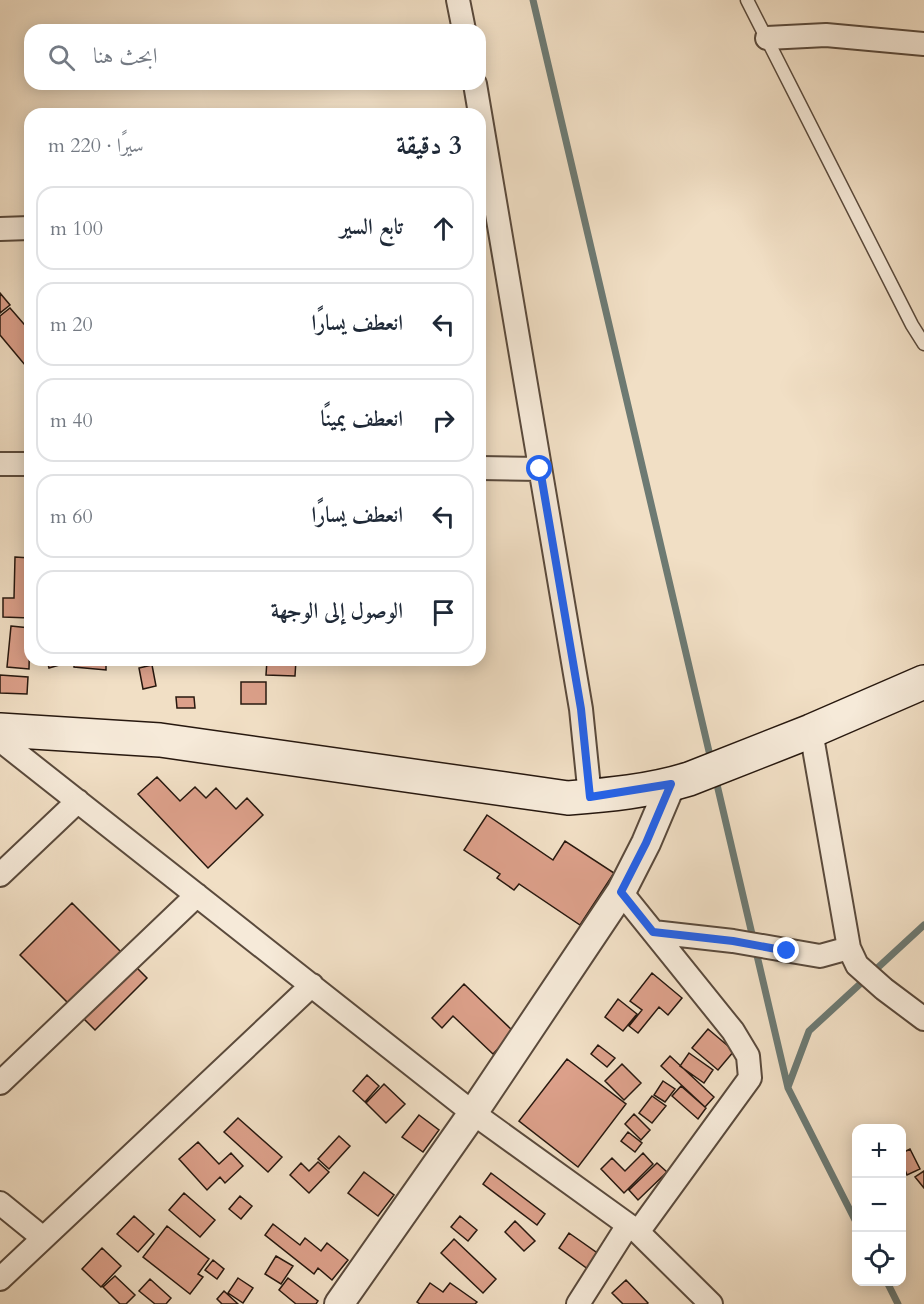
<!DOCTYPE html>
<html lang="ar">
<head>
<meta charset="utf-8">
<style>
  :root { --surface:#fff; --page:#f2f2f3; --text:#1f2937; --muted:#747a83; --line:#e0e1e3 }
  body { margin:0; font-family:Cardo,Amiri,serif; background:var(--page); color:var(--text); direction:rtl }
  .controls { position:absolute; right:18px; bottom:18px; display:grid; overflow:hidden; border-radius:12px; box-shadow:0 3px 15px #0003 }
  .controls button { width:54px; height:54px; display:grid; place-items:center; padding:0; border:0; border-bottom:2px solid var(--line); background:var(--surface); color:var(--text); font:30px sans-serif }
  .stop { position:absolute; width:18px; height:18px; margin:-14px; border:4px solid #2563eb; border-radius:50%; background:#fff }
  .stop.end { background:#2563eb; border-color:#fff; box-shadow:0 2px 6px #0008 }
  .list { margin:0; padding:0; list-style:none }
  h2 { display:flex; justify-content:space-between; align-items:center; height:78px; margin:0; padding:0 24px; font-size:26px }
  h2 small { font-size:20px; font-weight:400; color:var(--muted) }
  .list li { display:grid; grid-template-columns:39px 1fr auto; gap:18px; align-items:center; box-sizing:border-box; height:84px; margin:0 12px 12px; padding:0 12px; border:2px solid var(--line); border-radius:18px }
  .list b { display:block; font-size:22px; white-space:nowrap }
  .list em { font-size:20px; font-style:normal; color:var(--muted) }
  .icon { flex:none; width:33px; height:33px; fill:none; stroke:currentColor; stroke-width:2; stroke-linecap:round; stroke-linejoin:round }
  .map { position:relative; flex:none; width:924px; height:1304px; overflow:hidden; direction:ltr }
  .search { position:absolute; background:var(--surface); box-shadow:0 3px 15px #0003; left:24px; top:24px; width:462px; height:66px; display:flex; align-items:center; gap:15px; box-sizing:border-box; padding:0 21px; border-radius:18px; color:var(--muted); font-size:22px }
  .panel { position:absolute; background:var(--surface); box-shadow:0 3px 15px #0003; left:24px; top:108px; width:462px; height:558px; border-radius:18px; direction:rtl }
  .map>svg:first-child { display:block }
</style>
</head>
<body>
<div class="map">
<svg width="924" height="1304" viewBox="0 0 924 1304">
  <rect width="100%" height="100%" fill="#f1dfc5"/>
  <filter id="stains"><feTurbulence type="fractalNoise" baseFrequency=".00333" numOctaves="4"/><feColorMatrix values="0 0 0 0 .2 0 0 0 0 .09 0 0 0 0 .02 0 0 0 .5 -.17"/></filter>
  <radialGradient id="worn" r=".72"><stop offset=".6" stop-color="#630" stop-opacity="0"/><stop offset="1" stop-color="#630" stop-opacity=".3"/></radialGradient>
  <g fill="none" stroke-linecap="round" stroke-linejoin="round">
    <!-- stream -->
    <path stroke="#6d7a73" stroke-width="7" d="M533 0 711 760
      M715 776 788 1088 856 1222
      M788 1087 809 1031 924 925
      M887 1282 898 1304"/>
  </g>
  <!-- building -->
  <path fill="#dca08a" stroke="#27180f" stroke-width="1.5" d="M0 293 10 305 0 313Z
    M10 308 30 331V371L0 335V316Z
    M15 557 30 558V618L3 617V598H14Z
    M11 626 30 628 29 669 7 667Z
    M47 660H62L63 664 49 668Z
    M74 660H106V670L74 667Z
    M267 660H296L295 676 266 675Z
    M152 665 156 686 143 689 139 668Z
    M0 675 28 677 27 694 0 693Z
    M241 682H266V704H241Z
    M176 697H194L195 708H177Z
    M157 777 180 801 195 787 206 798 216 788 236 809 247 798 263 815 208 868 138 794Z
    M487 815 553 860 565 841 614 873 580 925 519 884 514 890 497 878 500 874 464 850Z
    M72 903 147 978 95 1030 20 955Z
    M652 973 682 998 668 1015 659 1007 638 1033 629 1026 642 1010 630 1001Z
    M464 984 514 1032 493 1054 453 1016 442 1028 432 1018Z
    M618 999 637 1014 623 1031 605 1017Z
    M708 1029 734 1051 718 1070 692 1048Z
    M598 1045 615 1058 607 1067 591 1054Z
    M689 1053 713 1070 704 1083 680 1066Z
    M670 1056 714 1097 705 1107 661 1066Z
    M567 1059 626 1104 578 1167 519 1121Z
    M622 1064 641 1083 624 1100 605 1081Z
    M367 1075 379 1086 365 1102 353 1091Z
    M663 1081 675 1089 665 1102 654 1095Z
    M384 1084 405 1104 386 1123 366 1103Z
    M681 1086 706 1108 698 1119 672 1096Z
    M652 1096 666 1106 652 1123 639 1113Z
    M634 1114 650 1130 641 1140 625 1124Z
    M419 1115 439 1130 423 1152 402 1137Z
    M238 1118 282 1157 268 1172 224 1132Z
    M628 1132 642 1143 635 1152 621 1141Z
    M339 1136 350 1146 329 1169 318 1159Z
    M198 1142 219 1164 231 1153 243 1166 225 1183 220 1177 207 1190 179 1159Z
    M910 1149 920 1169 907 1175 902 1162V1153Z
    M643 1153 653 1164 624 1193 601 1169 612 1158 625 1171Z
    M318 1162 329 1172 309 1193 290 1175 301 1163 309 1171Z
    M657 1163 667 1172 638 1200 629 1190Z
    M924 1171V1188L915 1177Z
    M364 1172 394 1195 378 1216 348 1193Z
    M491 1173 545 1214 537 1225 483 1184Z
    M184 1193 215 1220 200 1237 169 1210Z
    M240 1196 252 1206 241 1219 229 1209Z
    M134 1216 154 1234 138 1252 117 1234Z
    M460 1216 477 1230 468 1241 451 1227Z
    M515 1221 535 1241 524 1251 505 1232Z
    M273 1224 300 1245 305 1238 321 1251 327 1243 348 1260 332 1280 318 1268 314 1274 265 1235Z
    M167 1226 209 1259 198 1274 203 1277 190 1294 143 1257Z
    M569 1233 603 1257 592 1272 559 1248Z
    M454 1239 496 1279 483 1293 441 1253Z
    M102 1248 121 1266 101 1287 82 1269Z
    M276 1256 293 1266 281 1284 265 1274Z
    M213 1260 224 1269 217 1279 205 1270Z
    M115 1276 135 1295 126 1304H120L103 1287Z
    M238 1278 253 1288 243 1303 228 1293Z
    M288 1278 318 1301 316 1304H296L279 1290Z
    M150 1279 171 1298 166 1304H155L139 1291Z
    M626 1280 648 1303 647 1304H623L612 1293Z
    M430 1283 443 1292 450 1283 477 1302 475 1304H420L417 1302Z
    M224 1291 238 1304H222L217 1299Z"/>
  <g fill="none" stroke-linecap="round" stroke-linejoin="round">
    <!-- service casing -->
    <g stroke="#5a4a3c" stroke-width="15">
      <path id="service" d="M747 0 912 325 924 344"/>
    </g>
    <!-- minor casing -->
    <g stroke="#5a4a3c" stroke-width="26">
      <path id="minor" d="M458 0 464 30
        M767 38 826 35 924 44
        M475 84 581 709 590 797
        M0 229 30 228
        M0 464H30
        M480 468 540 469
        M811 731 849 948 857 965 884 989 924 1019
        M0 740 473 1113 638 1232 711 1304
        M0 875 78 801
        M621 892 733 1031 748 1056 750 1078 638 1232
        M653 932 733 941 820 956 849 948
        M0 1083 197 895
        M0 1203 43 1238
        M0 1279 312 985
        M578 1304 628 1225"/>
    </g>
    <!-- tertiary casing -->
    <g stroke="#5a4a3c" stroke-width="32">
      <path id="tertiary" d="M339 1304 473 1113 621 892 646 843 671 784"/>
    </g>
    <!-- secondary casing -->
    <g stroke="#27180f" stroke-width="36">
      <path id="secondary" d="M0 730 160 740 568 798C608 795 650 791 689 779L811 731 924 682"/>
    </g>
    <!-- service -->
    <use href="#service" stroke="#f6ead9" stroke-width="12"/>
    <!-- minor -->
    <use href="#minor" stroke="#f6ead9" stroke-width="22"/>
    <!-- tertiary -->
    <use href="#tertiary" stroke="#f6ead9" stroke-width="28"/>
    <!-- secondary -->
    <use href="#secondary" stroke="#f6ead9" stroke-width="33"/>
  </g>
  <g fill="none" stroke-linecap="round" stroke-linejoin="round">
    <!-- route -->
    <path stroke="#2563eb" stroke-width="8" d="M540 469 581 709 590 797 671 784 646 843 621 892 653 932 733 941 787 951"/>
  </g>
  <rect width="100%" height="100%" filter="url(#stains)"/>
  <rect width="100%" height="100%" fill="url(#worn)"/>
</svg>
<div class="controls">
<button>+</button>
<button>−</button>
<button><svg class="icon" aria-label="locate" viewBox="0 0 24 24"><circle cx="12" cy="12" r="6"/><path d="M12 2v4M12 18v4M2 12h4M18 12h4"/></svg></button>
</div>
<div class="stop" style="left:540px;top:469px"></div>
<div class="stop end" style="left:787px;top:951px"></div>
<div class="search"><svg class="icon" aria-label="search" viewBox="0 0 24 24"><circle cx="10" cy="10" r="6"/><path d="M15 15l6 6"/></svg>ابحث هنا</div>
<section class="panel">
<h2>3 دقيقة<small>سيرًا · 220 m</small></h2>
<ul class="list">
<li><svg class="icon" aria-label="ahead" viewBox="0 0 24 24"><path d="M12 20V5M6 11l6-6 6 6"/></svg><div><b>تابع السير</b></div><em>100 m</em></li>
<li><svg class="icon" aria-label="left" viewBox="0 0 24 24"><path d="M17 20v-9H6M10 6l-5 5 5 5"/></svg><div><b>انعطف يسارًا</b></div><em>20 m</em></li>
<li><svg class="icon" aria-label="right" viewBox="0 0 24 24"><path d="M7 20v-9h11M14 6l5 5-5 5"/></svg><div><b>انعطف يمينًا</b></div><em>40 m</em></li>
<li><svg class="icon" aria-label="left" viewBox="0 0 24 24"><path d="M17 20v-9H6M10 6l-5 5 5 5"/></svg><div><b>انعطف يسارًا</b></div><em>60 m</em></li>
<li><svg class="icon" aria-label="arrive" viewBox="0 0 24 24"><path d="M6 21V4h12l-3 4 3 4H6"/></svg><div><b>الوصول إلى الوجهة</b></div></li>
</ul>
</section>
</div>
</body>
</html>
